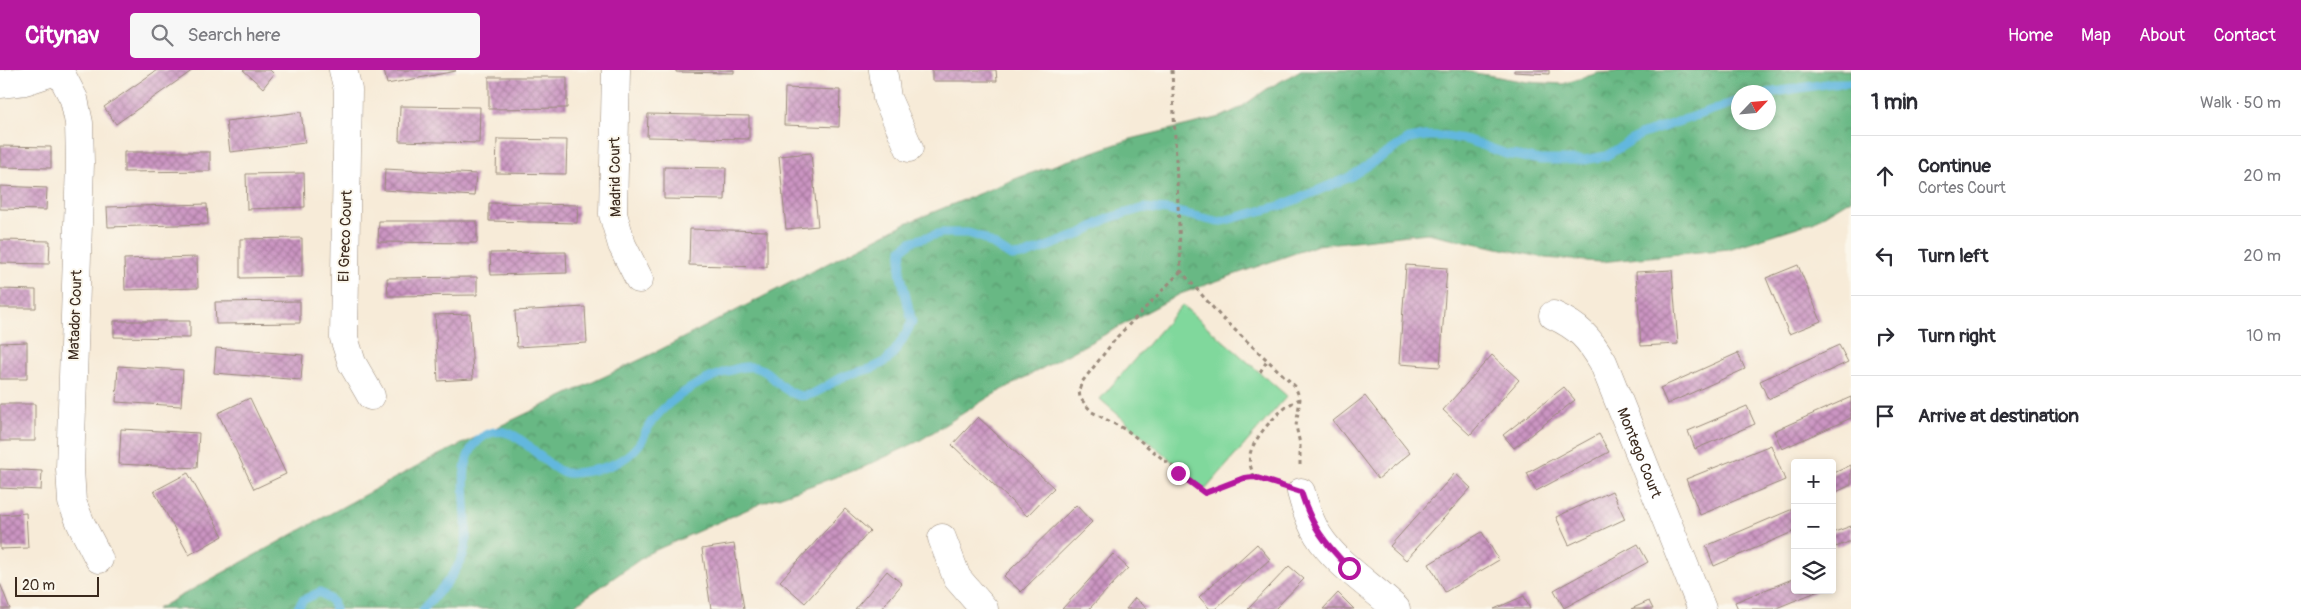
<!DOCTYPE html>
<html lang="en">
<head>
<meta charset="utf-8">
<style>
  :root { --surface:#fff; --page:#f7f7f7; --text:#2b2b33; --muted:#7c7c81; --line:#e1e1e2; --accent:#b5179e }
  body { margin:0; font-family:Pangolin,sans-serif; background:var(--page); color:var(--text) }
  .controls { position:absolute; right:15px; bottom:15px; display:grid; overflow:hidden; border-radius:5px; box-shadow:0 2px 8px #0003 }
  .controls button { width:45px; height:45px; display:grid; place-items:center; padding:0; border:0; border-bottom:1px solid var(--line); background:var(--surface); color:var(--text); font:25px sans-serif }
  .compass { position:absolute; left:1731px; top:15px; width:45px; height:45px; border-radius:50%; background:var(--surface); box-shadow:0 2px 8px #0003; rotate:64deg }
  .scale { position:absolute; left:15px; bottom:12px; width:84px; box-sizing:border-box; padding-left:5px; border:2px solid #3b2a1e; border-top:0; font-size:14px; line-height:18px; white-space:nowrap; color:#3b2a1e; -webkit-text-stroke:4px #fbf7ec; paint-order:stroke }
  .stop { position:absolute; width:15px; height:15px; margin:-11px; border:4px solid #b5179e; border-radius:50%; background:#fff }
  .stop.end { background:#b5179e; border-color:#fff; box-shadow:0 1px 5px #0008 }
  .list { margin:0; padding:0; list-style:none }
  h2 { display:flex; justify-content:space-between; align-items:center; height:65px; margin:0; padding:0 20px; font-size:21px }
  h2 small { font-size:16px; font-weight:400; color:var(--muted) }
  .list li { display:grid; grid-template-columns:32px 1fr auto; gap:15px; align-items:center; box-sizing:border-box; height:80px; padding:0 20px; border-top:1px solid var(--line) }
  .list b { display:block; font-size:19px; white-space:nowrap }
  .list p { margin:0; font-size:16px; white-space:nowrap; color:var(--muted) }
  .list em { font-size:16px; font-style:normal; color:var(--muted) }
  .icon { flex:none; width:28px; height:28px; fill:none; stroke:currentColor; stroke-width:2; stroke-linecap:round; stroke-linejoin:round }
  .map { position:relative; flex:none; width:1851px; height:539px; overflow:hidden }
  header { display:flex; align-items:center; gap:30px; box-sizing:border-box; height:70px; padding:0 25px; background:var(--accent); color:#fff }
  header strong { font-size:24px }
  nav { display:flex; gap:28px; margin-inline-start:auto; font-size:18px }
  .search { width:350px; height:45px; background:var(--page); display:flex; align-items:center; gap:12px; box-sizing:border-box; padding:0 18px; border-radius:5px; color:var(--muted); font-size:19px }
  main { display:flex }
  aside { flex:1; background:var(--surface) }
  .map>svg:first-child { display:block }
</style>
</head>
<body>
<header>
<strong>Citynav</strong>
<div class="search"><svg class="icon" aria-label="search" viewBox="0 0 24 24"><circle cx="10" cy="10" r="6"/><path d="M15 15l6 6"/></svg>Search here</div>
<nav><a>Home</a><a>Map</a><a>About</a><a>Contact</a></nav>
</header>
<main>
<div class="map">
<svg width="1851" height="539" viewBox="0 0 1851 539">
  <defs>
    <pattern id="forest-crowns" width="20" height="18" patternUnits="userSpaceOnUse" patternTransform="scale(1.25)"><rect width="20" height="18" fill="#68b884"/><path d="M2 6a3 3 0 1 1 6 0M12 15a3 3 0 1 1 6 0" fill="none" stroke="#57966b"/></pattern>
    <pattern id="building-cross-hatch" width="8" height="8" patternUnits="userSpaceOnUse" patternTransform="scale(1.25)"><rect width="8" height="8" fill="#cb94c2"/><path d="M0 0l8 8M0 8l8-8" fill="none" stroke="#a6799d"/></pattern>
  </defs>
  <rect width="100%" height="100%" fill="#fbf7ec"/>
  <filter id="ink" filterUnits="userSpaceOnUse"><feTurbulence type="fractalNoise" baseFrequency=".02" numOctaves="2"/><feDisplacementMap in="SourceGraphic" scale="10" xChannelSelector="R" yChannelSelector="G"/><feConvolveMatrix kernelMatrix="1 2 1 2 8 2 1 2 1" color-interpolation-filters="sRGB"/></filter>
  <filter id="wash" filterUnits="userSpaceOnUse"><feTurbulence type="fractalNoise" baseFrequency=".0096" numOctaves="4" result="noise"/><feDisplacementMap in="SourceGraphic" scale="20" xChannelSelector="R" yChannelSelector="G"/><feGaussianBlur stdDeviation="1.12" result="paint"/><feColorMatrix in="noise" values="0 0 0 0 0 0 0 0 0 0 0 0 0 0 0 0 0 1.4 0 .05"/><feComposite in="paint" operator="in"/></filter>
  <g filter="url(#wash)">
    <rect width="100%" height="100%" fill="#f7ebd8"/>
    <!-- forest -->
    <path fill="url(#forest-crowns)" stroke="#527151" fill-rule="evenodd" d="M1301 0H1459L1527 12 1563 14 1598 3 1640 0H1851V129L1813 152 1729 179 1600 192 1545 188 1427 163 1318 175 1180 224 989 327 919 371 864 397 764 432 649 483 569 539H157L426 391 650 285 904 154 1020 107 1131 69 1221 47 1240 38 1267 19ZM1738 22H1768V52H1738Z"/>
    <!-- pitch -->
    <path fill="#80d89c" stroke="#5e815d" d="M1182 235 1287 326 1205 420 1100 329Z"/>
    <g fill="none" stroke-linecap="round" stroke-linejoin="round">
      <!-- stream -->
      <path stroke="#62b7de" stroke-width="9" d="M1768 23 1832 13H1851
        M297 539 303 530 320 522 332 531 335 539
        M423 539C439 522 460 501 465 478 472 445 451 393 480 369 512 343 536 391 562 402 568 405 582 402 588 401 610 398 630 389 642 370 645 364 648 356 653 350 672 326 705 307 735 299 772 289 770 316 797 325 800 326 804 326 808 325 821 322 832 311 845 306 859 301 875 300 887 290 898 280 905 265 912 252L900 202 902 179 913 171 941 163H968L981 167 1011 186 1025 185 1078 165 1109 148 1144 138 1168 140 1219 152 1283 135 1350 107 1409 69 1425 66H1446L1468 70 1506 84 1541 90H1584L1606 86 1640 65 1738 31"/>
    </g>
    <g id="blocks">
      <!-- building -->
      <path fill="url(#building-cross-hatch)" d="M157 0H193L116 54 104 37Z
        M243 0H270L274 4 263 18Z
        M384 0H455L456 1 387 14Z
        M676 0H734V3L676 2Z
        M932 0H996L997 11H932Z
        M1514 0H1549V4L1514 2Z
        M489 7H567V38L489 39Z
        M785 18 840 20 839 57 784 55Z
        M400 36 480 37 479 73 399 71Z
        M301 42 305 73 230 82 226 51Z
        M648 44 749 46V69L647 67Z
        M497 69 567 70 566 104 496 103Z
        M0 76 51 77V98L0 97Z
        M124 82H210V101L124 102Z
        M811 83 818 156 786 159 779 86Z
        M664 97 726 98 725 130 664 129Z
        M385 99 476 104 474 126 384 120Z
        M304 103 305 137 247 139 246 104Z
        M0 116 47 118 46 140 0 139Z
        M489 133 578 135 577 153 489 151Z
        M207 134 208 154 108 157 107 137Z
        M379 151H477V173L378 172Z
        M690 159 767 161V197L689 195Z
        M302 168V207L240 208V169Z
        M0 170 50 171 49 194 0 193Z
        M566 182 567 203 491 205 490 183Z
        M197 187 198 218 125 220 124 189Z
        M1406 195 1447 198 1440 297 1399 294Z
        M1798 195 1821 251 1789 264 1766 208Z
        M1672 200 1678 274 1641 276 1636 202Z
        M477 207V225L388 226 387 208Z
        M0 219 36 220V238H0Z
        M300 231V253L216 254 215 232Z
        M585 237 587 273 517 277 515 241Z
        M470 244 473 309 438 311 435 245Z
        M114 251H190V268L114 267Z
        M27 272V309H0V273Z
        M1839 275 1848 292 1768 329 1760 311Z
        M216 278 303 285 301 310 214 303Z
        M1738 283 1745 299 1667 334 1660 318Z
        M1492 285 1519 310 1470 365 1443 340Z
        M118 296 183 300 181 336 116 332Z
        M1564 317 1575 330 1514 378 1503 365Z
        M1365 326 1410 383 1378 409 1333 351Z
        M1851 327V348L1782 379 1774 361Z
        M250 328 286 404 254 419 218 343Z
        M0 334H35V371H0Z
        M1747 336 1755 354 1695 379 1688 361Z
        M978 347 1054 418 1027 446 952 375Z
        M121 359 199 363 197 398 119 394Z
        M1599 364 1609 382 1536 421 1527 403Z
        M1771 375 1785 410 1700 445 1686 409Z
        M1851 395V415L1832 424V404Z
        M0 399 42 401 41 420 0 418Z
        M188 403 223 466 189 485 154 421Z
        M1455 403 1471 418 1406 490 1390 476Z
        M1612 421 1625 449 1569 475 1556 447Z
        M1076 435 1092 452 1021 522 1004 506Z
        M1795 438V461L1714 496 1706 476Z
        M845 439 870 461 805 533 780 511Z
        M26 443 28 478 0 479V445Z
        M1851 456V471L1836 477 1832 463Z
        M1482 462 1499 490 1445 522 1429 494Z
        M734 474 744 539H711L702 479Z
        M1257 474 1270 489 1215 539H1210L1199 527Z
        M1638 474 1648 492 1564 538 1554 520Z
        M1113 484 1128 498 1089 539H1062Z
        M1289 496 1304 509 1275 539H1248Z
        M887 501 902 514 881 539H855Z
        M1795 508V520H1821L1774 539H1738L1735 532Z
        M0 513 10 539H0Z
        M1338 523 1354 539H1323Z
        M1524 526 1530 539H1494Z
        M1135 528 1148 539H1126Z
        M1649 531 1653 539H1631Z"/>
    </g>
  </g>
  <g filter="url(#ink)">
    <use href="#blocks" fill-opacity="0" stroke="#998a7b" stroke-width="1"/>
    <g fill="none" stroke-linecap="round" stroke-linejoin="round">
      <!-- minor casing -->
      <g stroke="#998a7b" stroke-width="29">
        <g id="minor">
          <path d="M59 0 74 29 79 53 80 93 70 399 72 432 81 454 99 489"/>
          <path d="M343 0 348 20 344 268 352 293 371 326"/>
          <path d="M616 0 613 144 622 175 639 209"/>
          <path d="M883 0 887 28 909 78"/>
          <path d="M0 14 25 11 59 0"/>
          <path id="s1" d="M1553 245C1579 257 1589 268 1603 292L1702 539"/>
          <path d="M1301 422C1305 437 1310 452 1318 465 1337 495 1371 515 1396 539"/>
          <path d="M942 468 957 508 984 539"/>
        </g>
      </g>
      <!-- path -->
      <path stroke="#998a7b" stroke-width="3" stroke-dasharray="4 4" stroke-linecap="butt" d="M1172 0 1181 201 1222 248 1295 316 1300 329 1296 356 1300 374V396
        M1181 201 1117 267 1082 312 1079 320 1080 328 1092 342 1128 361 1205 423 1244 408 1254 407 1274 414
        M1260 302 1267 291
        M1254 407C1252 400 1248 392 1250 384 1255 365 1282 336 1300 329"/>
      <!-- minor -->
      <use href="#minor" stroke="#fff" stroke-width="28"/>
    </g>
  </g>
  <g fill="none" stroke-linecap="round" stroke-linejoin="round" filter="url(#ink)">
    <!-- route -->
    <path stroke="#b5179e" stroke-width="6" d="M1178 403 1205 423 1244 408 1254 407 1301 422C1312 457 1324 472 1349 498"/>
  </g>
  <g text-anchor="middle" stroke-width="4" stroke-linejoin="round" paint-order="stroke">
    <!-- street labels -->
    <g font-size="15" fill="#3b2a1e" stroke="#fbf7ec">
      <text transform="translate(615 107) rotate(-91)" y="5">Madrid Court</text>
      <text transform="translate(345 166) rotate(-88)" y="5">El Greco Court</text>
      <text transform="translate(75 245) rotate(-88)" y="5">Matador Court</text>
      <text dy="5" stroke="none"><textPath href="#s1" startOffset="168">Montego Court</textPath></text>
    </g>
  </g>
</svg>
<div class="controls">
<button>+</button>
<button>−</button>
<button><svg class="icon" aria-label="layers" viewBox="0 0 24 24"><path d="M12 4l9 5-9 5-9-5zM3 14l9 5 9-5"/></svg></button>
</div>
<svg class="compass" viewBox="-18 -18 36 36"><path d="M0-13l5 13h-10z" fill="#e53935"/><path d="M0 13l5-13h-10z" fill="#7c7c81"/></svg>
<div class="scale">20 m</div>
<div class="stop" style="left:1349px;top:498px"></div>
<div class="stop end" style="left:1178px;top:403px"></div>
</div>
<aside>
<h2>1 min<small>Walk · 50 m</small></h2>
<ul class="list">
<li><svg class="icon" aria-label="ahead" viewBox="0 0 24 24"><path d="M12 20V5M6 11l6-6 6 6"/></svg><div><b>Continue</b><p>Cortes Court</p></div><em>20 m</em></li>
<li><svg class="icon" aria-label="left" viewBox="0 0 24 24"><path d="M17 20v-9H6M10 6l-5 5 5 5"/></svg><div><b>Turn left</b></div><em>20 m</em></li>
<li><svg class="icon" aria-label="right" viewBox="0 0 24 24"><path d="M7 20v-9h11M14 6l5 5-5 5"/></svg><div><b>Turn right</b></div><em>10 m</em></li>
<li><svg class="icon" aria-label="arrive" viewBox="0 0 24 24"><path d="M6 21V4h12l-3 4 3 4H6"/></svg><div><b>Arrive at destination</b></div></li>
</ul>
</aside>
</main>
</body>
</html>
